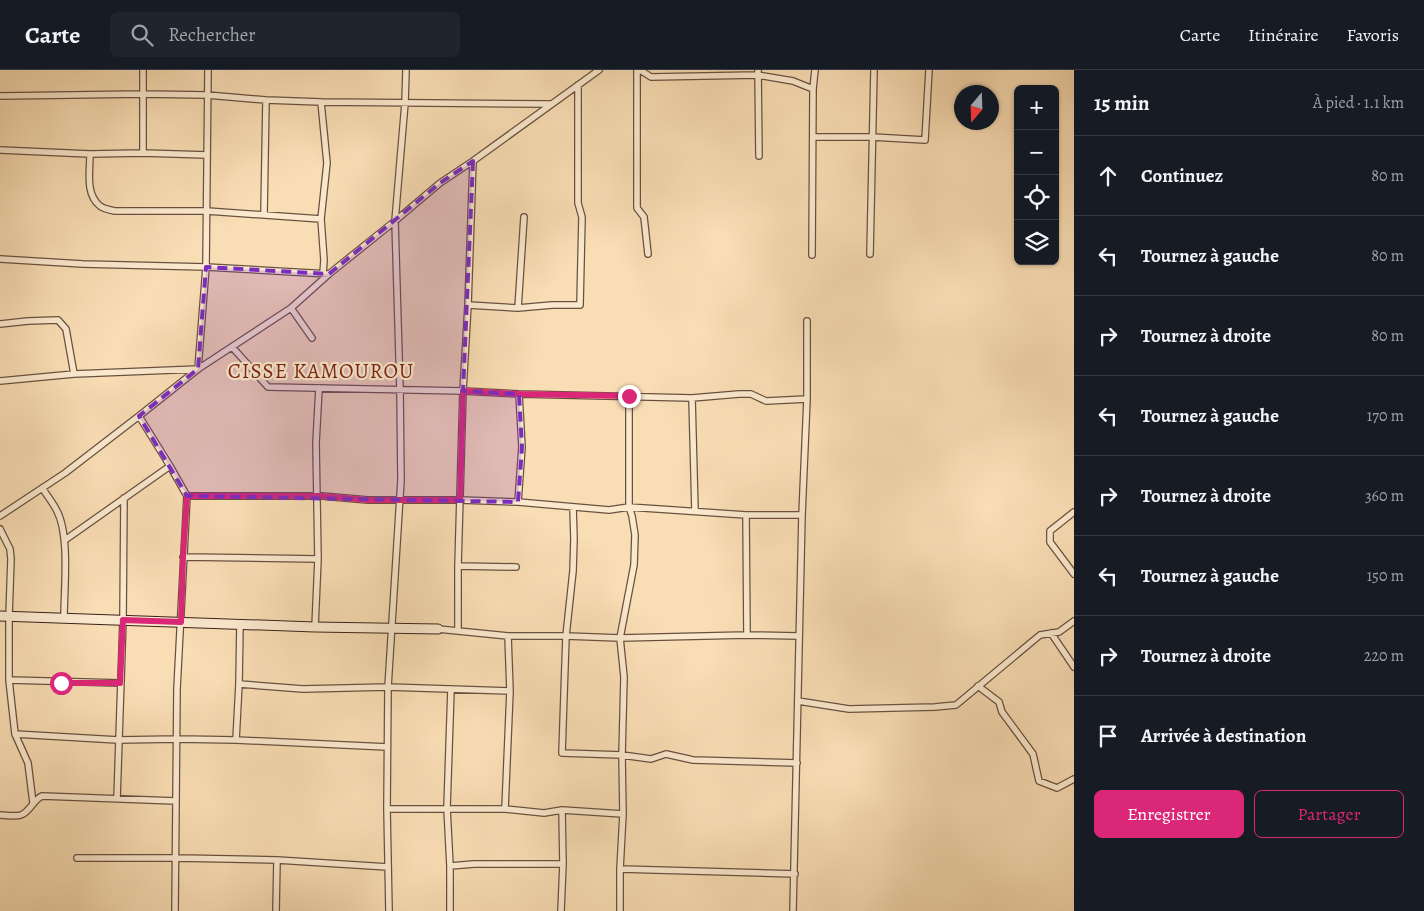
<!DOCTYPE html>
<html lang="fr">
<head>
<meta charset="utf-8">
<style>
  :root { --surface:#171b24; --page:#20242c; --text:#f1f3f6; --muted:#9ea1a6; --line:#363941; --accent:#db2777 }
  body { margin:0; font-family:Alegreya,serif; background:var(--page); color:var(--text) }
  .controls { position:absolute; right:15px; top:15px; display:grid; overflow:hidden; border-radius:8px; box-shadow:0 1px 4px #0004 }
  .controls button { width:45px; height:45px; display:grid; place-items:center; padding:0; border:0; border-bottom:1px solid var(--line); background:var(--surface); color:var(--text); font:25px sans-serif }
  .compass { position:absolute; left:954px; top:15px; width:45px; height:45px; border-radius:50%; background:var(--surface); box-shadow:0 1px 4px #0004; rotate:199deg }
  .stop { position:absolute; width:15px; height:15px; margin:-11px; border:4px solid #db2777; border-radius:50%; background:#fff }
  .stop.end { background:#db2777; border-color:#fff; box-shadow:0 1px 5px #0008 }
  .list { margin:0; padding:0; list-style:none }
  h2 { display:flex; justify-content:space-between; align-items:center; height:65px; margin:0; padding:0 20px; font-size:21px }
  h2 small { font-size:16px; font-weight:400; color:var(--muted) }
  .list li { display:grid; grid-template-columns:32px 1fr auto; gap:15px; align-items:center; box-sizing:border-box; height:80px; padding:0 20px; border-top:1px solid var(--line) }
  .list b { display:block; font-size:19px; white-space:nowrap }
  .list em { font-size:16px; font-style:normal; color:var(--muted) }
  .actions { display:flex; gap:10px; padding:15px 20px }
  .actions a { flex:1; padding:11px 0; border:1px solid var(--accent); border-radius:8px; text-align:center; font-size:18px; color:var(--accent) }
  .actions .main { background:var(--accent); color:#fff }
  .icon { flex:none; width:28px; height:28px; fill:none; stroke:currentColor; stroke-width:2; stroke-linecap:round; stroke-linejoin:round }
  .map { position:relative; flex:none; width:1074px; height:841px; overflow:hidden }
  header { display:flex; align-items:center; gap:30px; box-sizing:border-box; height:70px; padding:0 25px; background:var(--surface); border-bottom:1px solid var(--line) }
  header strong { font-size:24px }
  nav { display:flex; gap:28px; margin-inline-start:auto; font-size:18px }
  .search { width:350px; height:45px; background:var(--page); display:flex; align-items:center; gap:12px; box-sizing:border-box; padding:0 18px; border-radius:8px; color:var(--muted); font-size:19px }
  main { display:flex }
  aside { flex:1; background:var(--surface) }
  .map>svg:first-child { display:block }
</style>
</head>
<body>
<header>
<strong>Carte</strong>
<div class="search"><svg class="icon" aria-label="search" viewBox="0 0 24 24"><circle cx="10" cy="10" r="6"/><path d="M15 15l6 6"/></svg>Rechercher</div>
<nav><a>Carte</a><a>Itinéraire</a><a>Favoris</a></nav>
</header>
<main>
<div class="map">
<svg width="1074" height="841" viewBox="0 0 1074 841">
  <rect width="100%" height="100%" fill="#f9ddb4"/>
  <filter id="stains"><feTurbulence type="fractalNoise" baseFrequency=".004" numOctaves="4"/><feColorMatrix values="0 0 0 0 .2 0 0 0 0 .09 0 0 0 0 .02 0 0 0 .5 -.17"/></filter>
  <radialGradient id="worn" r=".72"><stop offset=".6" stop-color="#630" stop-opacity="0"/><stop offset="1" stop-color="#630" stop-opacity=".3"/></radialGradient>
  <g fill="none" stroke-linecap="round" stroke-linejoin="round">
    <!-- street casing -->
    <g stroke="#695140" stroke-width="8">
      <path id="street" d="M637 0V138L644 147 648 184
        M640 0 651 7 758 5 793 11 813 19 812 185
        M758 0 759 86
        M813 19 815 0
        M0 26 143 24 207 25 266 30 321 32 550 34
        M321 32 327 93 321 149 324 190 323 204
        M813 67H872L925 70 929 0
        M0 80 90 84 143 83 207 85
        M143 83V0
        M90 84C90 101 85 124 100 136 104 139 110 140 115 141H207L321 149
        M264 144 266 30
        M870 184 874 0
        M0 189 83 194 206 197 329 204
        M468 235 518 238 552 235H580L582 147 578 133V15
        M291 238 312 268
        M518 238 524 147
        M0 254 28 251 58 250 66 259 74 304
        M233 278 268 317 463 321 519 324 692 328 739 324H751L766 331 807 329
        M198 299 206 197 208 0
        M0 311 74 304 198 299
        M692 328 695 441
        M139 346 170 396 187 426 177 619 175 841
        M42 418C47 425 53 433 57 441 70 466 64 519 64 548
        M187 426H322L368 430H460L518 432 522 377 519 324
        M518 432 609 440 629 437 746 445
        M573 437 574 469 573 501 566 566 562 683 622 685 651 689 666 684 693 690 797 693
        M1074 442 1050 461V472L1074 504
        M0 446 65 403 139 346 198 299 291 238 329 204 395 151 440 113 473 91 599 0
        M0 459 10 479 11 489 9 546V610L15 664 28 693 33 733
        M65 470 170 396
        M183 487 318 489
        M458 496 516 497
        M315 557 318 489 316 373 319 318
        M438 559 508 566H566L620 568 747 565 746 445H802
        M458 560V496L463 321 468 235 473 91
        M1051 563 1074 597
        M747 565 799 566
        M9 610 120 613
        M239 614 303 619 388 617 510 621
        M978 616 999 632 1002 642 1033 684 1039 711 1057 718 1074 709
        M798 631 849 639 935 637 956 635 1040 565 1059 562 1074 551
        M15 664 118 670 178 669 236 670 387 677
        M236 670 239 614 240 554
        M117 729 123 550 124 428
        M387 739H505L544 743 562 740 623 744
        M505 739 510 621 508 566
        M0 745C6 745 15 747 21 745 30 742 33 730 42 726L176 731
        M77 788H177L277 790 388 797
        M450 796 474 794H563
        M620 799 795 804
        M276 841 277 790
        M389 841 387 739 388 617 401 410 400 320 395 151 405 33 406 0
        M450 841V796L447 738 451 619
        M561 841 563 794 562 740
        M620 841V799L623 744 622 685 624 607 620 568 634 495 635 465 632 446 629 437V326
        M793 841 802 445 807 329V251"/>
    </g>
    <!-- secondary casing -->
    <g stroke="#392219" stroke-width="11">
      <path id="secondary" d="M0 546 315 557 438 559"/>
    </g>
    <!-- street -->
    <use href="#street" stroke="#fbe9ce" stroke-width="5.5"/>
    <!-- secondary -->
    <use href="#secondary" stroke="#fbe9ce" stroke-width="9"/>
  </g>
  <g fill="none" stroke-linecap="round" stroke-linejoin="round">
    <!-- route -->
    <path stroke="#db2777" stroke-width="6" d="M61 613H120L123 550 181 552 183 487 187 426H322L368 430H460L463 321 519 324 629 326"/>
  </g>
  <!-- marked area -->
  <path fill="#7b2cbf" fill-opacity="0.2" stroke="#7b2cbf" stroke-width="4" stroke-dasharray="10 6" stroke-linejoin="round" d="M473 91 463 321 519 324 522 377 518 432 187 426 139 346 198 299 206 197 329 204 440 113Z"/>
  <g text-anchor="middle" stroke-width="4.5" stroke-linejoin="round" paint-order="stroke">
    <!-- quarter labels -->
    <g font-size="21" letter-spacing="1" fill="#7a1f14" stroke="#fbe9ce">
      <text x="321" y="308">CISSE KAMOUROU</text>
    </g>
  </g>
  <rect width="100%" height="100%" filter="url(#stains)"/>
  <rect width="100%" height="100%" fill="url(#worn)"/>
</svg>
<div class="controls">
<button>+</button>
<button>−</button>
<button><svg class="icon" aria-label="locate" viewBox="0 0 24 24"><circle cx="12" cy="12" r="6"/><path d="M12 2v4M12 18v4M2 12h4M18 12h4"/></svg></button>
<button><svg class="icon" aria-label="layers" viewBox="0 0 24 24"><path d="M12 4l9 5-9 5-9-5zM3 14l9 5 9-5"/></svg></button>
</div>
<svg class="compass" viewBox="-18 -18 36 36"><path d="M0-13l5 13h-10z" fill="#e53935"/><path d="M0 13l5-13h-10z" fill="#9ea1a6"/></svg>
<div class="stop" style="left:61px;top:613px"></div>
<div class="stop end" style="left:629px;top:326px"></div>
</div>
<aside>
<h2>15 min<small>À pied · 1.1 km</small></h2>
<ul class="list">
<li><svg class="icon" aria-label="ahead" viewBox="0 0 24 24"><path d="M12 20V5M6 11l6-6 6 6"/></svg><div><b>Continuez</b></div><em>80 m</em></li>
<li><svg class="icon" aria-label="left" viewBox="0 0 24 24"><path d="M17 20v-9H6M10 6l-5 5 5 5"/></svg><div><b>Tournez à gauche</b></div><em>80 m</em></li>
<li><svg class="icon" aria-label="right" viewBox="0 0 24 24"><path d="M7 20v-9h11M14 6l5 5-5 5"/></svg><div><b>Tournez à droite</b></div><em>80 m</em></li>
<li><svg class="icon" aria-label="left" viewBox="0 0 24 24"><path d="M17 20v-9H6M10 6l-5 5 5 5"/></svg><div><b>Tournez à gauche</b></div><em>170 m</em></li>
<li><svg class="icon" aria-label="right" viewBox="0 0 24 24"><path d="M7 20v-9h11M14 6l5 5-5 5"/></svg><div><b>Tournez à droite</b></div><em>360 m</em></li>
<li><svg class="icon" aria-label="left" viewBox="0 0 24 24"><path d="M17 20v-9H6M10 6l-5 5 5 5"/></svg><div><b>Tournez à gauche</b></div><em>150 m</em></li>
<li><svg class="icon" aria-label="right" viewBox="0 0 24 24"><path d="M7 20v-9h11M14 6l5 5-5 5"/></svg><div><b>Tournez à droite</b></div><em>220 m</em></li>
<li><svg class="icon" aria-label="arrive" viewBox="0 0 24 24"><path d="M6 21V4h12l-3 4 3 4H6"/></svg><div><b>Arrivée à destination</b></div></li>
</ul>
<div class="actions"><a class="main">Enregistrer</a><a>Partager</a></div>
</aside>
</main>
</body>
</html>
